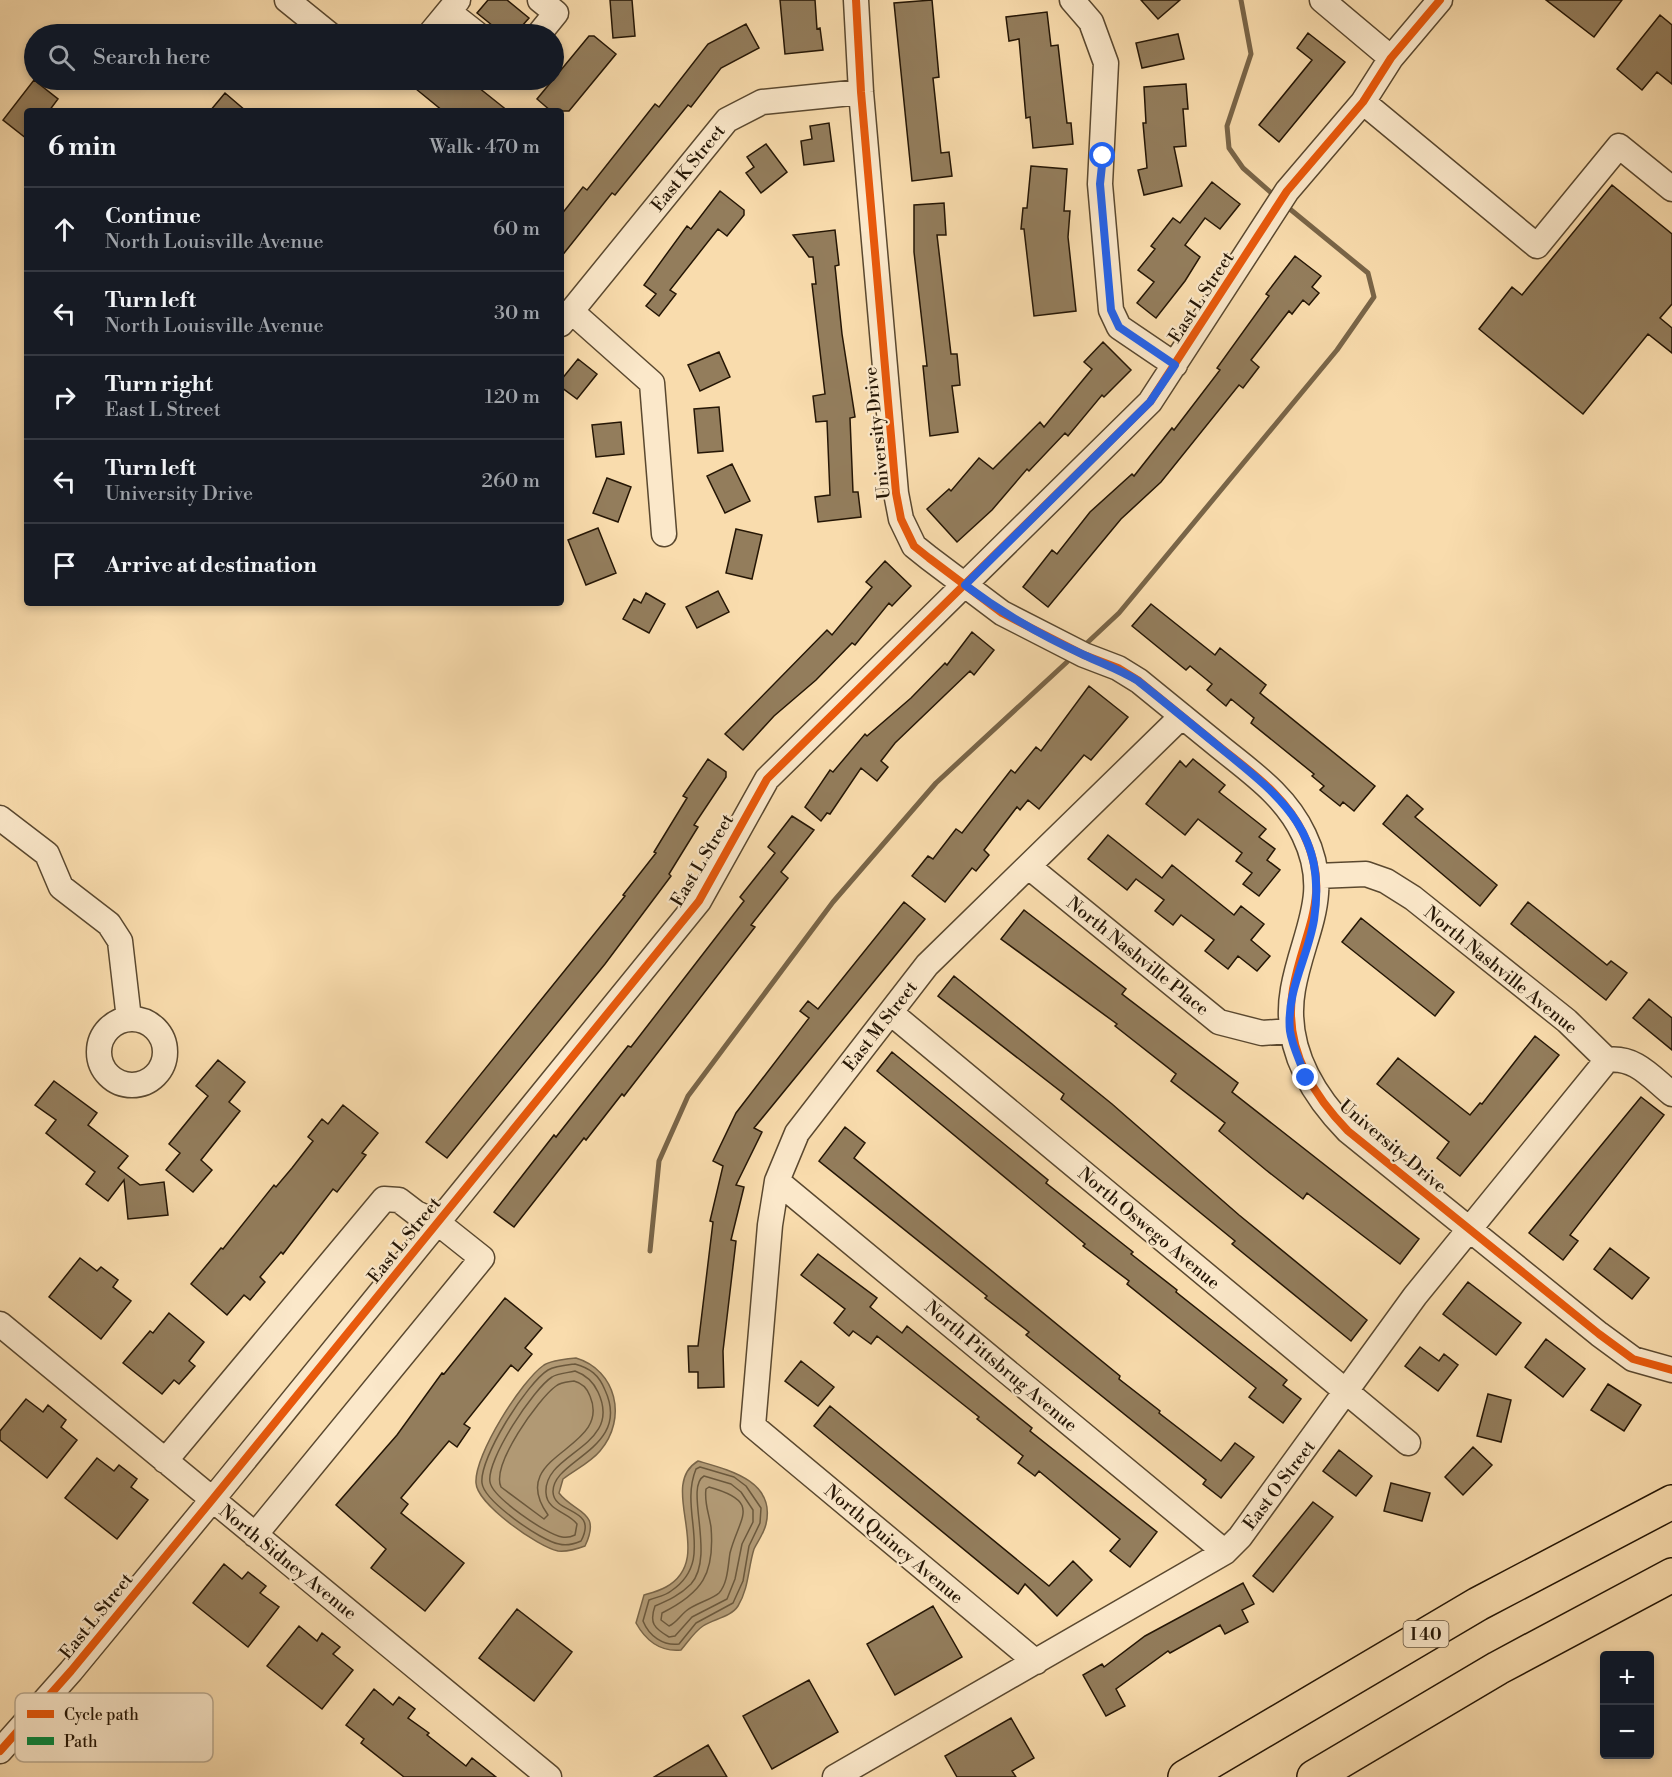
<!DOCTYPE html>
<html lang="en">
<head>
<meta charset="utf-8">
<style>
  :root { --surface:#171b24; --page:#20242c; --text:#f1f3f6; --muted:#9ea1a6; --line:#363941 }
  body { margin:0; font-family:"Libre Bodoni",serif; background:var(--page); color:var(--text) }
  .controls { position:absolute; right:18px; bottom:18px; display:grid; overflow:hidden; border-radius:6px; box-shadow:0 3px 9px #0003 }
  .controls button { width:54px; height:54px; display:grid; place-items:center; padding:0; border:0; border-bottom:2px solid var(--line); background:var(--surface); color:var(--text); font:30px sans-serif }
  .stop { position:absolute; width:18px; height:18px; margin:-14px; border:4px solid #2563eb; border-radius:50%; background:#fff }
  .stop.end { background:#2563eb; border-color:#fff; box-shadow:0 2px 6px #0008 }
  .list { margin:0; padding:0; list-style:none }
  h2 { display:flex; justify-content:space-between; align-items:center; height:78px; margin:0; padding:0 24px; font-size:26px }
  h2 small { font-size:20px; font-weight:400; color:var(--muted) }
  .list li { display:grid; grid-template-columns:39px 1fr auto; gap:18px; align-items:center; box-sizing:border-box; height:84px; padding:0 24px; border-top:2px solid var(--line) }
  .list b { display:block; font-size:22px; white-space:nowrap }
  .list p { margin:0; font-size:20px; white-space:nowrap; color:var(--muted) }
  .list em { font-size:20px; font-style:normal; color:var(--muted) }
  .icon { flex:none; width:33px; height:33px; fill:none; stroke:currentColor; stroke-width:2; stroke-linecap:round; stroke-linejoin:round }
  .map { position:relative; flex:none; width:1672px; height:1777px; overflow:hidden }
  .search { position:absolute; background:var(--surface); box-shadow:0 3px 9px #0003; left:24px; top:24px; width:540px; height:66px; display:flex; align-items:center; gap:15px; box-sizing:border-box; padding:0 21px; border-radius:33px; color:var(--muted); font-size:22px }
  .panel { position:absolute; background:var(--surface); box-shadow:0 3px 9px #0003; left:24px; top:108px; width:540px; height:498px; border-radius:6px }
  .map>svg:first-child { display:block }
</style>
</head>
<body>
<div class="map">
<svg width="1672" height="1777" viewBox="0 0 1672 1777">
  <rect width="100%" height="100%" fill="#f9dcad"/>
  <filter id="stains"><feTurbulence type="fractalNoise" baseFrequency=".00333" numOctaves="4"/><feColorMatrix values="0 0 0 0 .2 0 0 0 0 .09 0 0 0 0 .02 0 0 0 .5 -.17"/></filter>
  <radialGradient id="worn" r=".72"><stop offset=".6" stop-color="#630" stop-opacity="0"/><stop offset="1" stop-color="#630" stop-opacity=".3"/></radialGradient>
  <!-- water -->
  <path fill="#b19974" stroke="#796548" stroke-width="1.5" d="M576 1358C616 1370 628 1418 600 1451 591 1462 575 1470 563 1479L559 1493C575 1514 602 1510 585 1546 577 1549 568 1552 558 1551 538 1547 477 1504 476 1483 474 1455 522 1380 544 1365 552 1360 566 1359 576 1358Z
    M698 1461C729 1470 776 1481 766 1524 764 1533 758 1541 754 1549 748 1568 749 1588 738 1606 731 1617 713 1619 703 1626 694 1632 688 1642 681 1650 660 1652 646 1641 636 1623L644 1595C651 1593 659 1591 666 1587 718 1558 656 1486 698 1461Z"/>
  <g fill="none" stroke-linecap="round" stroke-linejoin="round">
    <!-- shore -->
    <path stroke="#6b583c" stroke-width="1.5" d="M575 1364C590 1368 599 1375 605 1390 632 1449 552 1459 553 1492 554 1515 599 1507 581 1541 574 1544 566 1546 559 1544 541 1541 484 1501 482 1483 479 1458 527 1383 548 1370 555 1366 567 1365 575 1364Z
      M575 1371C586 1375 593 1381 598 1392 624 1447 543 1452 546 1493 547 1511 568 1512 577 1524L575 1535C571 1537 567 1538 562 1537 547 1535 492 1497 490 1482 486 1460 534 1388 552 1377 558 1373 568 1373 575 1371Z
      M574 1381C582 1383 587 1388 590 1396 613 1451 504 1453 548 1515L544 1519 501 1487C491 1465 538 1399 556 1386 561 1382 568 1382 574 1381Z
      M700 1467 734 1477 746 1486 761 1508 760 1523 749 1546 743 1581 733 1603 696 1623 679 1644C663 1646 649 1636 643 1621L649 1600C656 1597 665 1596 671 1591 717 1560 678 1513 696 1469Z
      M704 1476 731 1484 741 1492 753 1510V1522L742 1544 735 1579 727 1599 692 1617 675 1636 669 1637C654 1628 649 1623 655 1606 669 1600 680 1595 691 1584 716 1556 684 1487 704 1476Z
      M709 1487C763 1502 739 1517 730 1553 728 1565 728 1583 719 1593 713 1599 694 1604 686 1611 680 1616 676 1623 669 1626L661 1620 662 1613C702 1593 715 1574 711 1527 709 1513 704 1503 706 1489Z"/>
    <!-- stream -->
    <path stroke="#796548" stroke-width="5" d="M1241 0 1251 54 1227 126 1229 148 1243 168 1276 197
      M1088 642 1119 613 1337 350 1374 297 1368 273 1285 205
      M650 1251 659 1161 688 1096 833 902 936 783 1067 662"/>
  </g>
  <!-- building -->
  <path fill="#937d5c" stroke="#251605" stroke-width="1.5" d="M488 0H507L529 18 515 34H503L477 13Z
    M610 0H632L635 36 613 38Z
    M780 0H815L817 29 820 28 823 50 785 54Z
    M932 0 939 77 933 78 941 153 949 152 952 176 912 181 894 3Z
    M1141 0H1180L1158 19Z
    M1546 0H1622L1594 37Z
    M1047 12 1051 46 1058 45 1067 123H1071L1073 144 1033 148 1030 117 1026 118 1019 39 1009 41 1006 17Z
    M1660 15 1672 25V84L1657 72 1642 90 1617 69Z
    M746 24 759 48 721 68 691 107 688 105 615 195 612 193 561 257V215L583 187 587 190 655 104 659 107 708 44Z
    M1308 33 1345 62 1279 142 1259 125 1312 60 1297 48Z
    M1178 34 1184 59 1142 68 1136 43Z
    M589 36H594L616 54 569 111H551L537 99Z
    M34 80 58 99 49 111H27V139L3 120Z
    M423 80H469L508 111H443L416 89Z
    M1186 84 1188 109H1183L1186 146 1174 147 1182 186 1144 195 1138 170 1147 168 1143 123H1146L1144 87Z
    M225 93 246 111H210Z
    M829 123 834 161 804 165 801 141 812 139 810 126Z
    M766 144 787 172 761 193 746 173 754 167 747 157Z
    M1031 166 1067 169 1064 211H1070L1068 237 1076 311 1034 316 1024 229H1021L1023 208H1027Z
    M1212 182 1240 204 1220 229 1205 218 1185 245 1200 257 1185 281 1156 318 1137 303 1154 282 1138 270 1155 249 1151 246 1173 218 1180 223Z
    M1612 185 1672 234V304L1660 318 1672 328V353L1648 334 1583 414 1479 329 1512 287 1522 295Z
    M720 191 744 210V215L727 236 718 229 670 290 676 294 659 316 646 306 656 294 644 285 687 226 691 229Z
    M944 203 946 235H937L951 354H957L960 385 952 386 958 432 930 436 923 366H927L914 252V205Z
    M835 230 839 265 835 266 842 334 855 417 850 418 853 492H858L861 517 818 522 815 497 830 495 827 421 816 422 813 396 825 394 812 284H816L813 257H809L793 235Z
    M1295 256 1321 276 1312 287 1319 293 1309 305 1303 300 1292 314 1289 311 1251 360 1259 367 1243 388 1239 385 1161 482 1121 519 1048 607 1023 587 1052 550 1057 554 1090 512 1132 474 1134 476 1172 428 1174 430 1220 370 1217 368 1269 296 1266 294Z
    M1103 342 1131 370 1104 397 1102 395 1068 436 1065 433 1029 471 1027 469 992 510 957 542 927 509 949 489 951 491 979 458 993 469 1040 422 1044 427 1092 369 1084 362Z
    M719 352 730 377 700 391 688 365Z
    M578 359 597 374 577 399 561 387V380Z
    M719 407 723 451 698 453 694 409Z
    M621 422 624 454 596 457 592 425Z
    M732 464 750 501 725 513 707 476Z
    M607 478 631 487 618 522 593 513Z
    M598 528 616 573 586 585 568 540Z
    M736 529 762 535 752 579 726 573Z
    M885 561 911 586 892 606 889 603 855 645 852 643 816 680 774 716 743 750 725 734 827 630 832 635 872 587 866 582Z
    M718 591 729 612 697 628 686 607Z
    M646 593 665 604 649 633 623 619 634 599 641 603Z
    M1151 604 1215 655 1220 648 1266 685 1260 693 1375 786 1354 811 1343 802 1340 806 1320 790 1324 786 1312 776 1314 774 1251 723 1254 718 1231 699 1226 706 1207 690 1212 684 1190 666 1186 670 1132 626Z
    M972 632 994 650 974 675 970 671 895 743 881 761 888 767 877 781 861 768 830 814 827 813 821 821 805 807 830 770 833 772 865 734 867 736 911 698 945 663 947 665Z
    M1089 686 1128 717 1091 760 1084 755 1039 809 1028 800 1020 810 1017 807 984 850 989 855 976 871 972 868 945 902 912 876 928 856 933 859 956 829 962 833 1011 770 1015 773 1036 747 1041 751Z
    M708 759 726 772V777L694 825 698 827 669 874 671 876 605 964 447 1158 426 1142 625 896 623 895 656 853 654 852 687 798 683 796Z
    M1193 759 1225 785 1219 792 1266 829 1259 837 1275 849 1267 860 1280 870 1259 896 1243 884 1252 873 1236 861 1242 853 1198 819 1185 835 1146 804 1180 761 1186 767Z
    M1407 795 1423 809 1415 817 1497 885 1480 906 1383 824Z
    M792 816 814 830 781 872 788 878 751 925 755 927 624 1096 622 1094 586 1140 584 1138 514 1227 494 1212 554 1135 556 1137 628 1046 631 1047 744 901 740 897 775 853 768 847Z
    M1108 835 1162 878 1172 865 1234 915 1241 906 1264 924 1251 940 1270 956 1257 971 1238 956 1228 969 1205 951 1214 940 1181 915 1173 925 1155 911 1164 900 1136 879 1127 890 1088 859Z
    M904 902 925 919 754 1128 762 1132 736 1185 744 1187 731 1240 736 1241 723 1351 724 1387 698 1388V1372H689L688 1346H698L713 1222 710 1221 723 1166 713 1161 736 1113 809 1018 800 1011 808 1001 818 1009Z
    M1528 902 1607 965 1611 961 1627 973 1606 1000 1511 924Z
    M1024 910 1126 989 1122 994 1238 1083 1232 1092 1419 1239 1400 1264 1307 1193 1303 1199 1266 1170 1219 1131 1225 1123 1171 1081 1176 1074 1115 1026 1117 1024 1001 939Z
    M1361 918 1454 992 1435 1016 1342 942Z
    M954 976 1112 1104 1239 1215 1367 1320 1351 1341 1232 1244 1235 1241 1061 1099 1064 1094 938 996Z
    M1649 999 1672 1018V1050L1633 1018Z
    M1535 1036 1559 1055 1460 1176 1437 1158 1449 1142 1377 1084 1398 1058 1470 1115 1480 1103 1482 1104Z
    M892 1052 1048 1180 1046 1183 1133 1252 1131 1254 1177 1290 1176 1292 1287 1380 1283 1385 1301 1399 1283 1423 1249 1397 1256 1388 1127 1284 1129 1281 1083 1246 1085 1244 877 1071Z
    M218 1060 245 1082 229 1102 240 1111 201 1160 212 1170 193 1192 166 1170 180 1153 169 1144 208 1096 196 1086Z
    M54 1081 97 1113 88 1125 128 1156 118 1168 140 1185 164 1182 168 1215 128 1219 124 1180 108 1201 86 1184 95 1172 46 1133 56 1120 35 1105Z
    M1641 1097 1664 1115 1570 1235 1578 1241 1563 1260 1529 1233Z
    M343 1105 378 1133 362 1153 366 1155 337 1192 333 1189 283 1254 281 1252 260 1277 265 1282 250 1300 244 1295 227 1315 191 1284 221 1248 223 1249 274 1185 276 1187 292 1168 313 1141 308 1137 322 1119 328 1124Z
    M845 1127 865 1143 854 1158 1120 1376 1119 1379 1160 1411 1159 1413 1221 1461 1235 1443 1254 1457 1221 1498 1203 1484 1206 1480 1026 1335 1029 1332 985 1298 987 1296 819 1161Z
    M1610 1248 1649 1278 1632 1299 1594 1269Z
    M818 1254 877 1298 870 1307 902 1333 907 1326 1032 1428 1030 1431 1157 1532 1130 1567 1110 1551 1120 1539 1039 1471 1035 1476 1018 1463 1023 1456 977 1419 979 1417 877 1336 871 1344 853 1331 849 1336 834 1323 845 1309 801 1275Z
    M80 1258 97 1271 101 1267 118 1280 113 1287 131 1301 101 1339 49 1297Z
    M1468 1282 1521 1323 1496 1355 1443 1314Z
    M505 1298 542 1328 525 1348 532 1354 518 1371 511 1365 464 1424 470 1428 457 1447 449 1441 401 1498 408 1504 401 1513 464 1563 425 1611 371 1568 386 1549 336 1505 397 1435 442 1373 444 1374Z
    M169 1313 204 1342 189 1361 195 1366 179 1384 174 1380 162 1394 123 1363 150 1331 153 1333Z
    M1546 1339 1585 1369 1563 1397 1525 1367Z
    M1420 1347 1439 1361 1444 1354 1458 1365 1438 1391 1405 1366Z
    M801 1361 834 1387 818 1406 785 1381Z
    M1608 1384 1641 1405 1624 1431 1591 1410Z
    M1488 1394 1511 1400 1501 1442 1477 1436Z
    M26 1399 43 1412 48 1405 66 1420 61 1427 77 1440 47 1478 0 1440V1431Z
    M830 1406 1049 1586 1073 1561 1092 1580 1057 1616 1025 1584 1018 1594 814 1426Z
    M1473 1447 1492 1465 1463 1495 1445 1477Z
    M1339 1450 1372 1476 1356 1496 1323 1471Z
    M97 1458 114 1471 119 1465 137 1479 131 1487 148 1500 117 1539 65 1498Z
    M1391 1483 1430 1493 1422 1521 1384 1511Z
    M1313 1502 1333 1517 1273 1592 1253 1576Z
    M224 1564 242 1579 248 1572 266 1586 260 1593 279 1607 248 1647 193 1603Z
    M1243 1583 1254 1604 1242 1610 1248 1622 1225 1634 1220 1625 1170 1653 1168 1651 1116 1689 1125 1706 1106 1716 1083 1675 1102 1664 1104 1667 1145 1636Z
    M933 1606 962 1657 895 1695 867 1644Z
    M517 1609 572 1652 534 1701 479 1658Z
    M299 1626 317 1641 322 1633 340 1647 333 1654 353 1670 322 1709 267 1666Z
    M809 1680 838 1732 772 1769 743 1716Z
    M374 1689 393 1705 399 1697 415 1709 408 1718 429 1733 427 1735 466 1766 472 1758 496 1777H404L361 1743 364 1739 346 1725Z
    M1011 1718 1034 1758 1012 1771 1016 1777H957L945 1756Z
    M708 1745 727 1777H654Z"/>
  <g fill="none" stroke-linecap="round" stroke-linejoin="round">
    <!-- minor casing -->
    <g stroke="#5a482f" stroke-width="27">
      <path id="minor" d="M287 0 329 34
        M856 0 861 92 896 493 901 519 914 546 929 558 1002 613 1084 655 1118 668 1139 681C1166 703 1193 725 1220 747 1252 773 1286 796 1304 835 1333 895 1303 932 1293 989 1283 1045 1310 1092 1348 1131L1599 1334 1633 1359 1672 1370
        M1072 0 1091 22 1106 63 1100 184 1111 310 1119 327 1175 365
        M1322 0 1391 58
        M449 12 477 34
        M430 34 458 0
        M539 34 556 13 540 0
        M1363 102 1537 246 1619 146 1672 189
        M571 311 652 383 664 534
        M561 324 727 120 762 102 861 92
        M0 818 47 854 61 887 109 924 120 941 129 1019
        M1029 867 1219 1022 1262 1033 1290 1031
        M1317 876 1366 874 1386 881 1413 898 1567 1021 1607 1060C1635 1056 1651 1077 1672 1094
        M891 1013 1408 1443
        M99 1052a33 33 0 1 1 66 0a33 33 0 1 1-66 0Z
        M777 1181 1225 1552
        M0 1324 549 1777
        M165 1461 384 1199 399 1200 416 1213 438 1223 482 1258 255 1535
        M1036 1662 753 1426 770 1225 777 1181 797 1133 927 965 1182 716
        M0 1751 71 1671 212 1500 699 901 767 779 1150 402 1287 191 1363 102 1391 58 1440 0
        M835 1777 1225 1552 1240 1537 1415 1296 1607 1060"/>
    </g>
    <!-- highway casing -->
    <g stroke="#251605" stroke-width="36">
      <path id="highway" d="M1185 1777 1478 1604 1672 1502
        M1314 1777 1498 1668 1672 1575"/>
    </g>
    <!-- minor -->
    <use href="#minor" stroke="#fbe8ca" stroke-width="24"/>
    <!-- highway -->
    <use href="#highway" stroke="#f9dcad" stroke-width="33"/>
    <!-- quiet -->
    <path stroke="#00873e" stroke-width="6" stroke-dasharray="12 6" stroke-linecap="butt" d="M499 83 502 80"/>
    <!-- cycleway casing -->
    <g stroke="#fbe8ca" stroke-width="11">
      <path id="cycleway" d="M856 0 861 92 896 493 901 519 914 546 929 558 1002 613 1084 655 1118 668 1139 681C1166 703 1193 725 1220 747 1252 773 1286 796 1304 835 1333 895 1303 932 1293 989 1283 1045 1310 1092 1348 1131L1599 1334 1633 1359 1672 1370
        M0 1751 71 1671 212 1500 699 901 767 779 1150 402 1287 191 1363 102 1391 58 1440 0"/>
    </g>
    <!-- cycleway -->
    <use href="#cycleway" stroke="#e8590c" stroke-width="8"/>
  </g>
  <g fill="none" stroke-linecap="round" stroke-linejoin="round">
    <!-- route -->
    <path stroke="#2563eb" stroke-width="8" d="M1103 156 1100 184 1111 310 1119 327 1175 365 1150 402 965 585C1002 613 1042 636 1084 655 1103 664 1121 670 1138 681 1167 704 1195 727 1223 750 1284 799 1327 834 1314 920 1308 957 1286 991 1290 1031 1292 1046 1301 1063 1306 1078"/>
  </g>
  <g text-anchor="middle" stroke-width="4.5" stroke-linejoin="round" paint-order="stroke">
    <!-- shield labels -->
    <rect fill="#fbe8ca" stroke="#655540" stroke-width="1.5" x="1403.5" y="1621" width="45" height="26" rx="4.5"/>
    <g font-size="16" font-weight="bold" fill="#251605">
      <text x="1426" y="1640">I 40</text>
    </g>
    <!-- street labels -->
    <g font-size="18" fill="#251605" stroke="#fbe8ca">
      <text transform="translate(688 168) rotate(-51)" y="6">East K Street</text>
      <text transform="translate(1201 297) rotate(-57)" y="6">East L Street</text>
      <text transform="translate(877 433) rotate(-96)" y="6">University Drive</text>
      <text transform="translate(702 860) rotate(-59)" y="6">East L Street</text>
      <text transform="translate(1138 956) rotate(39)" y="6">North Nashville Place</text>
      <text transform="translate(1501 970) rotate(39)" y="6">North Nashville Avenue</text>
      <text transform="translate(880 1026) rotate(-52)" y="6">East M Street</text>
      <text transform="translate(1393 1146) rotate(40)" y="6">University Drive</text>
      <text transform="translate(1149 1228) rotate(40)" y="6">North Oswego Avenue</text>
      <text transform="translate(404 1240) rotate(-51)" y="6">East L Street</text>
      <text transform="translate(1001 1366) rotate(40)" y="6">North Pittsbrug Avenue</text>
      <text transform="translate(1279 1485) rotate(-53)" y="6">East O Street</text>
      <text transform="translate(894 1544) rotate(40)" y="6">North Quincy Avenue</text>
      <text transform="translate(288 1562) rotate(39)" y="6">North Sidney Avenue</text>
      <text transform="translate(96 1616) rotate(-51)" y="6">East L Street</text>
    </g>
  </g>
  <!-- legend -->
  <rect x="15" y="1693" width="198" height="69" rx="9" fill="#fbe8ca" stroke="#bba98f" stroke-width="1.5"/>
  <rect x="27" y="1710" width="27" height="8" fill="#e8590c"/>
  <rect x="27" y="1737" width="27" height="8" fill="#00873e"/>
  <g font-size="16" fill="#251605">
    <text x="64" y="1720">Cycle path</text>
    <text x="64" y="1747">Path</text>
  </g>
  <rect width="100%" height="100%" filter="url(#stains)"/>
  <rect width="100%" height="100%" fill="url(#worn)"/>
</svg>
<div class="controls">
<button>+</button>
<button>−</button>
</div>
<div class="stop" style="left:1103px;top:156px"></div>
<div class="stop end" style="left:1306px;top:1078px"></div>
<div class="search"><svg class="icon" aria-label="search" viewBox="0 0 24 24"><circle cx="10" cy="10" r="6"/><path d="M15 15l6 6"/></svg>Search here</div>
<section class="panel">
<h2>6 min<small>Walk · 470 m</small></h2>
<ul class="list">
<li><svg class="icon" aria-label="ahead" viewBox="0 0 24 24"><path d="M12 20V5M6 11l6-6 6 6"/></svg><div><b>Continue</b><p>North Louisville Avenue</p></div><em>60 m</em></li>
<li><svg class="icon" aria-label="left" viewBox="0 0 24 24"><path d="M17 20v-9H6M10 6l-5 5 5 5"/></svg><div><b>Turn left</b><p>North Louisville Avenue</p></div><em>30 m</em></li>
<li><svg class="icon" aria-label="right" viewBox="0 0 24 24"><path d="M7 20v-9h11M14 6l5 5-5 5"/></svg><div><b>Turn right</b><p>East L Street</p></div><em>120 m</em></li>
<li><svg class="icon" aria-label="left" viewBox="0 0 24 24"><path d="M17 20v-9H6M10 6l-5 5 5 5"/></svg><div><b>Turn left</b><p>University Drive</p></div><em>260 m</em></li>
<li><svg class="icon" aria-label="arrive" viewBox="0 0 24 24"><path d="M6 21V4h12l-3 4 3 4H6"/></svg><div><b>Arrive at destination</b></div></li>
</ul>
</section>
</div>
</body>
</html>
